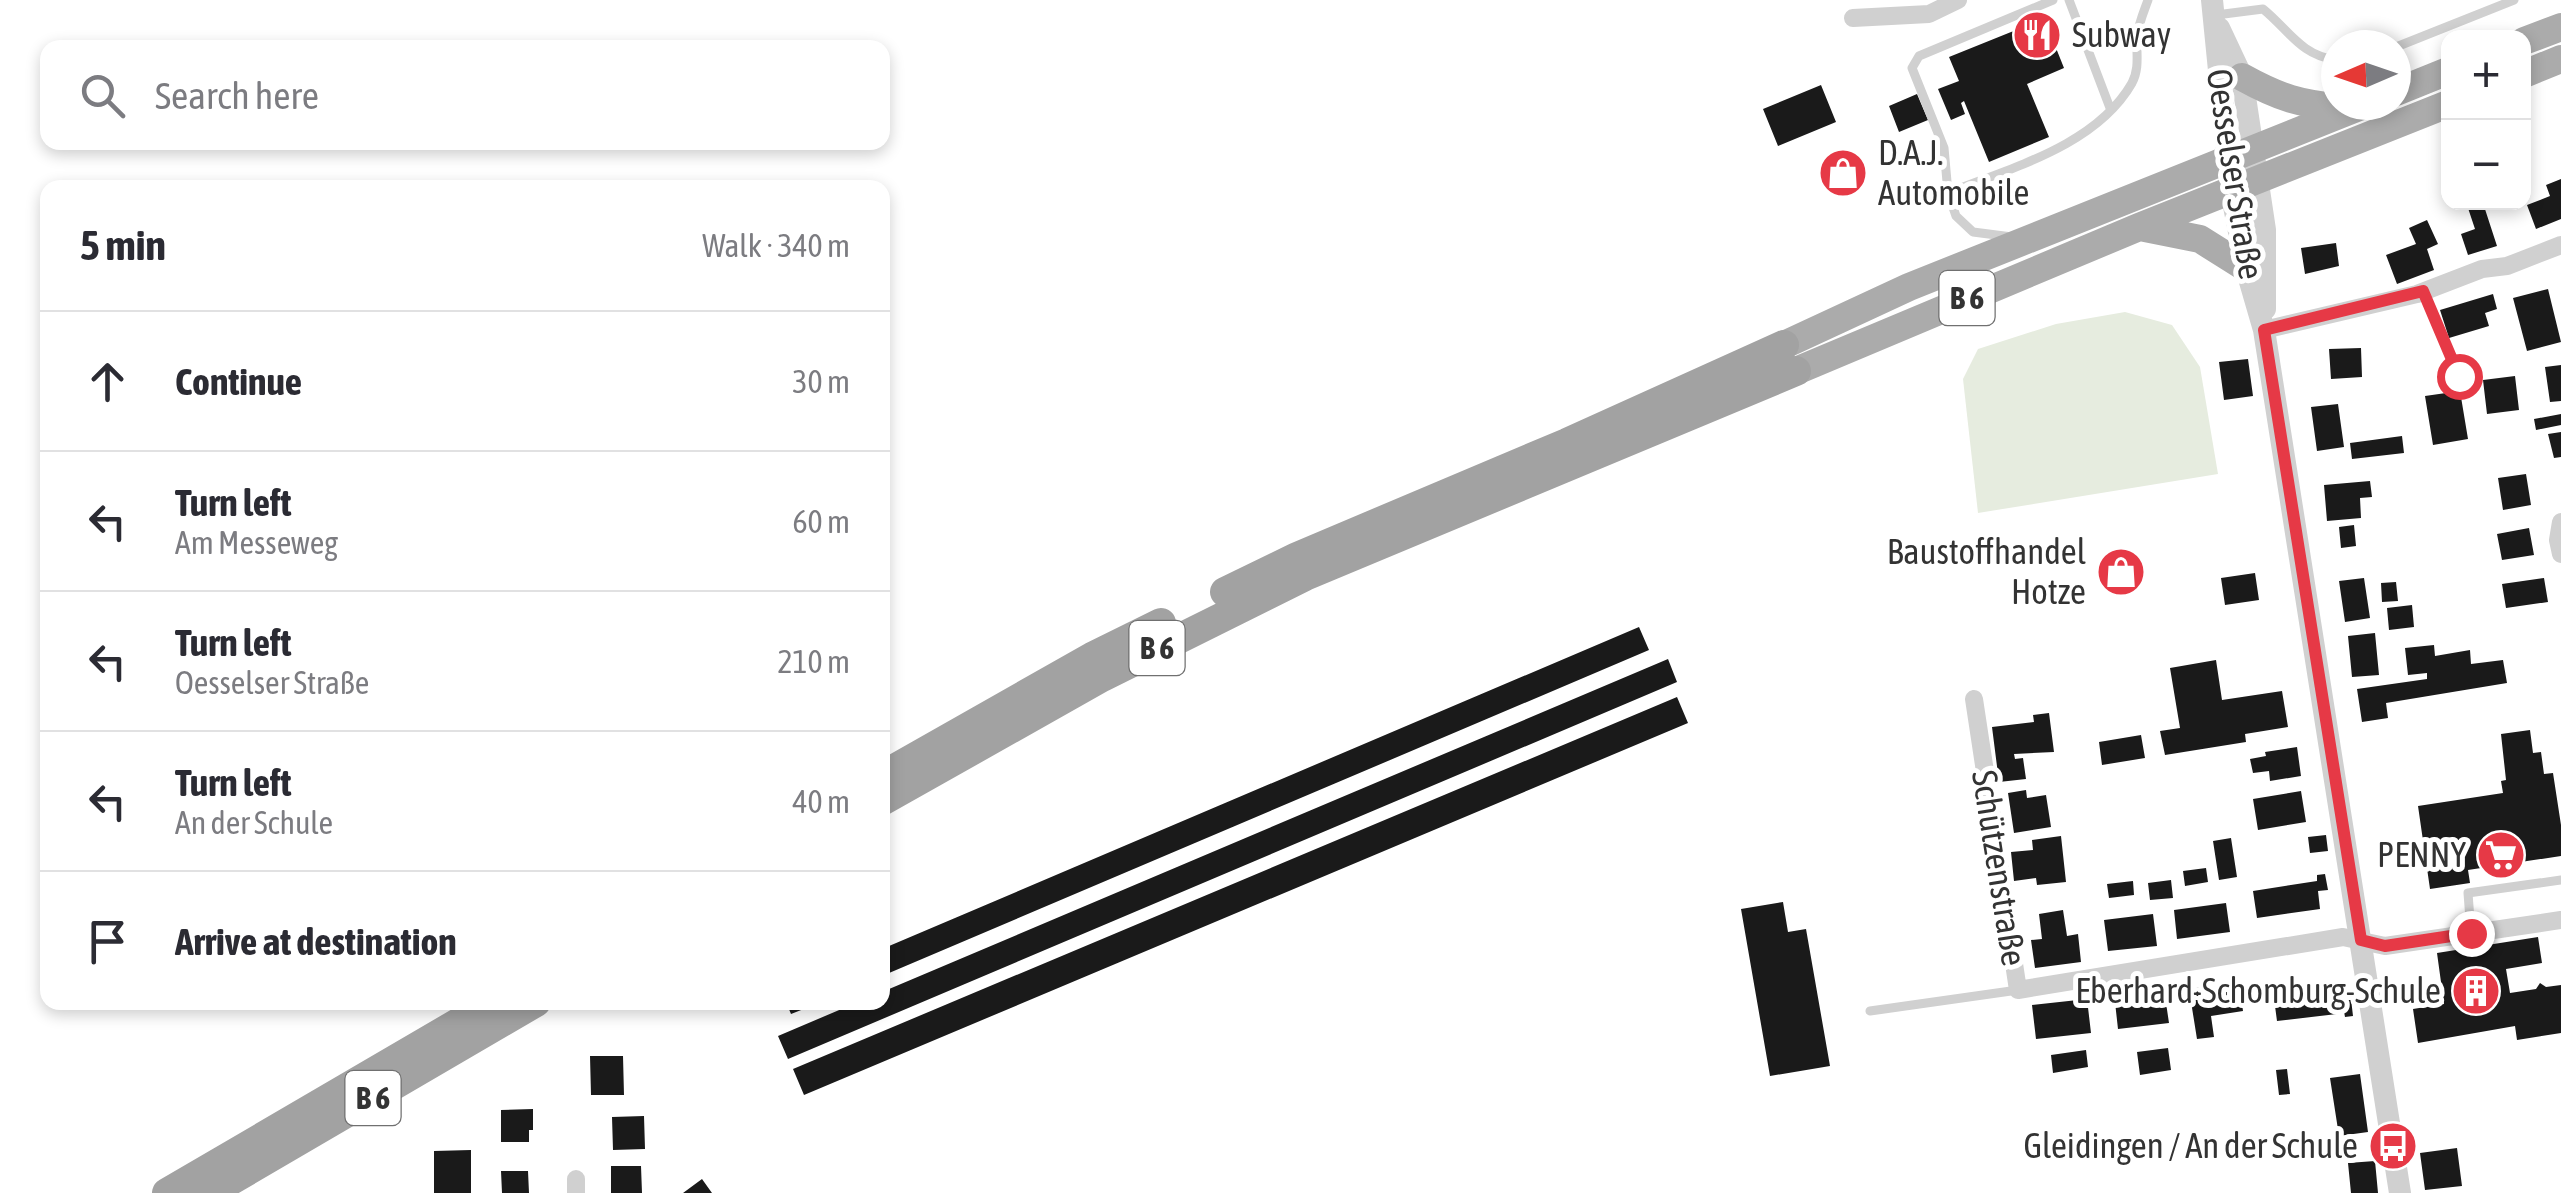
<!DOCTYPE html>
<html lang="en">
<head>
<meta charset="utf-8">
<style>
  :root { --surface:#fff; --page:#f2f2f3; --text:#2b2b33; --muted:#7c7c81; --line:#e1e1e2 }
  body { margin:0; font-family:"Asap Condensed",sans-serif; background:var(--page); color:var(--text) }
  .controls { position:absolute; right:30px; top:30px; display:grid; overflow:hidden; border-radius:20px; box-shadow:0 5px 15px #0003 }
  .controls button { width:90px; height:90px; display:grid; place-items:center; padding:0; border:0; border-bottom:2px solid var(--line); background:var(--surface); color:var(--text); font:50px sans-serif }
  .compass { position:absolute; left:2321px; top:30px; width:90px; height:90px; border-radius:50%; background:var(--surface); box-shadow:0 5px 15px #0003; rotate:268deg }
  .stop { position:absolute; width:30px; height:30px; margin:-22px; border:8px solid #e63946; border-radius:50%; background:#fff }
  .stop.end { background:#e63946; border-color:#fff; box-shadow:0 2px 10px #0008 }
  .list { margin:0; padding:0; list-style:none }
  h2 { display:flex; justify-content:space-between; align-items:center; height:130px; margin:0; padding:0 40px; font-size:42px }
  h2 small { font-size:32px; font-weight:400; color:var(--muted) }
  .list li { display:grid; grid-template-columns:65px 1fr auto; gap:30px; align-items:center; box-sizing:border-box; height:140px; padding:0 40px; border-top:2px solid var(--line) }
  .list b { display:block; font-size:38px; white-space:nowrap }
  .list p { margin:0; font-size:32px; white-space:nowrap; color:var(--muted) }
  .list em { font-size:32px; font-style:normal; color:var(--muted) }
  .icon { flex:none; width:55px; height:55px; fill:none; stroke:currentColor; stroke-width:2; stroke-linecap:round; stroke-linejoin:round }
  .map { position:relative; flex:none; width:2561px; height:1193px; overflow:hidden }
  .search { position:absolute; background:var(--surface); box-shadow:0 5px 15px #0003; left:40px; top:40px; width:850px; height:110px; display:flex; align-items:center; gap:25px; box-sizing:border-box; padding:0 35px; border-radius:20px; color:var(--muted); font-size:38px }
  .panel { position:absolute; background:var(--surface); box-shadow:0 5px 15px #0003; left:40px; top:180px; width:850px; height:830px; border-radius:20px }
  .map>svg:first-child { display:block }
</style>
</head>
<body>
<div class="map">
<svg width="2561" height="1193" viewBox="0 0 2561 1193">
  <rect width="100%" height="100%" fill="#fff"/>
  <!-- green -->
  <path fill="#e6ecdf" d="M2125 312 2172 325 2200 367 2218 474 1978 513 1963 379 1978 349 2056 324Z"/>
  <!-- building -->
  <path fill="#1a1a1a" d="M2048 17 2056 36 2052 38 2064 68 2027 84 2049 137 1989 162 1964 101 1961 103 1965 114 1951 120 1938 89 1959 81 1949 57Z
    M1821 85 1836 122 1778 146 1763 109Z
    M1917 94 1928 120 1899 132 1889 106Z
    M2561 179V219L2536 229 2527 205 2550 196 2546 185Z
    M2483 203 2497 246 2468 255 2461 234 2475 229 2468 208Z
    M2427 220 2438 244 2427 249 2434 270 2397 284 2386 255 2416 244 2409 228Z
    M2336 243 2339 266 2305 274 2301 248Z
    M2548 289 2561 342 2527 351 2513 298Z
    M2493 294 2497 309 2485 313 2489 326 2449 338 2440 310Z
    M2361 348 2362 377 2331 379 2329 349Z
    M2248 359 2253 396 2224 400 2219 362Z
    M2561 365V401L2550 402 2545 367Z
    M2515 376 2519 410 2487 414 2483 380Z
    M2460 391 2468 439 2433 445 2425 396Z
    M2338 404 2344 447 2317 451 2311 407Z
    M2561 414V425L2536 430 2534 419Z
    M2561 432V457L2554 458 2548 434Z
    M2402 436 2404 453 2352 459 2350 443Z
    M2526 474 2531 505 2503 510 2498 478Z
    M2370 481 2372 497 2360 498 2361 518 2327 521 2324 485Z
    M2354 525 2356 546 2341 548 2339 527Z
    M2529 528 2534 555 2502 560 2497 534Z
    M2255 573 2259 600 2225 605 2221 578Z
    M2364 578 2370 618 2345 622 2339 581Z
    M2544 578 2548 602 2506 608 2502 584Z
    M2396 582 2398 601 2382 602 2381 583Z
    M2412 605 2414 627 2389 630 2387 608Z
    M1639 627 1649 650 882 976V949Z
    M2375 633 2379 675 2352 677 2348 636Z
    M2434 645 2435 656 2470 650 2471 664 2503 660 2507 683 2386 703 2388 718 2362 722 2357 689 2427 679V673L2408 675 2405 648Z
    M1668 659 1677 682 788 1059 778 1036 858 1002H882V992Z
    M2216 660 2222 700 2282 691 2288 727 2245 734 2246 742 2165 755 2160 731 2180 728 2170 668Z
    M1677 697 1688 723 804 1095 793 1069Z
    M2049 713 2054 752 2014 754 2015 759 2023 758 2026 779 1999 782 1992 727 2034 722 2033 715Z
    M2530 730 2533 753 2541 752 2544 774 2553 773 2561 825V856L2468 870 2470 883 2430 889 2418 806 2503 793 2501 781 2506 780 2501 734Z
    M2141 735 2145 758 2102 765 2099 742Z
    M2297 747 2301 776 2270 781 2269 771 2253 773 2250 759 2266 756 2265 752Z
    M2026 790 2027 798 2046 795 2051 827 2014 833 2008 793Z
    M2301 791 2306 822 2258 830 2253 799Z
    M2326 835 2328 851 2310 853 2308 837Z
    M2061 836 2066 882 2037 885 2036 878 2014 881 2011 852 2033 850 2032 840Z
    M2231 838 2237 877 2219 880 2213 841Z
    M2206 868 2208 882 2185 886 2183 871Z
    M2325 874 2328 890 2318 891 2320 909 2257 918 2253 891 2317 881V875Z
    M2171 880 2173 898 2150 900 2148 883Z
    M2133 881 2134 895 2109 898 2107 884Z
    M1783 902 1788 932 1806 929 1830 1066 1770 1076 1741 909Z
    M2226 903 2230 932 2177 939 2174 910Z
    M2063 910 2067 936 2078 934 2081 962 2035 968 2031 940 2042 939 2039 914Z
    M2153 914 2157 946 2108 951 2104 920Z
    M2538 937 2542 963 2506 969 2510 993 2536 989 2540 983 2546 987 2561 985V1033L2517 1040 2515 1026 2418 1043 2413 1009 2444 1004 2437 953Z
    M2239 982 2243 1011 2211 1016 2214 1037 2197 1039 2189 989Z
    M2334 984 2337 1014 2277 1021 2273 991Z
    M2165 996 2169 1023 2118 1029 2115 1002Z
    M2087 999 2091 1033 2036 1039 2032 1005Z
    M2351 999 2353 1016 2345 1017 2342 1001Z
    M786 1002H819V1003L791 1014Z
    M2168 1048 2171 1070 2140 1075 2137 1052Z
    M2086 1050 2088 1067 2053 1073 2051 1055Z
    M590 1056H623L624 1095H591Z
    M2287 1069 2290 1094 2279 1095 2276 1070Z
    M2360 1074 2368 1132 2339 1136 2330 1078Z
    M533 1109V1130H529V1142H501V1110Z
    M644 1116 645 1149 613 1150 612 1117Z
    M2457 1148 2462 1186 2425 1190 2420 1153Z
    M471 1150V1193H434V1151Z
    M2375 1161 2378 1193H2351L2348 1163Z
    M611 1166H641L642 1193H611Z
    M501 1171H528L529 1193H502Z
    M702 1179 712 1193H683Z"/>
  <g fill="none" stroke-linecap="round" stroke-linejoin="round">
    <!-- service -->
    <path stroke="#d0d0d0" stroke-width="9" d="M2069 0 2110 108
      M2216 15 2263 9C2289 30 2300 55 2336 60
      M2396 47 2514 0
      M1948 193C2010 168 2096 146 2132 83 2140 68 2136 53 2137 37 2138 25 2144 11 2148 0
      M2012 237 1973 232 1956 216 1948 193 1944 148 1912 68 1919 56 2053 0
      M2423 291 2459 376
      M2471 933 2468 893 2561 880
      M1870 1011 2018 990"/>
    <!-- minor -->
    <path stroke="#d0d0d0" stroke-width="18" d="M1853 18 1929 14 1958 0
      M2264 330 2417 294 2482 269 2507 266 2561 245
      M2561 522 2558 540 2561 554
      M1974 699 2018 990 2343 937 2385 946 2561 920
      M576 1179V1193"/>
    <!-- tertiary -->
    <path stroke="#d0d0d0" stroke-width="22" d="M2212 0 2231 191 2246 268 2264 330 2400 1193
      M2219 28 2242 77 2265 230V309"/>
    <!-- primary -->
    <path stroke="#ababab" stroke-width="28" d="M2524 41 2561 27
      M2524 74 2561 59
      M2242 77C2280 98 2300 104 2344 108
      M2396 92 2448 71
      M2140 227 2200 239 2246 268
      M1784 345 1909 287 2364 105
      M1796 371 2139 227 2448 104"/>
    <!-- trunk -->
    <path stroke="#a2a2a2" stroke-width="30" d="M1225 592 1297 557 1567 443 1784 345
      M882 776 1092 657 1161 623
      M882 801 1102 677 1305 576 1796 371
      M167 1193 494 1002
      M209 1193 536 1002"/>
  </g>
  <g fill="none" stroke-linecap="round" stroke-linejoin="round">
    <!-- route -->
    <path stroke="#e63946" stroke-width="12" d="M2459 376 2423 291 2264 330 2361 940 2385 946 2471 933"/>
  </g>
  <!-- icons -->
  <defs>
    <g id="restaurant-disc" transform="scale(2.5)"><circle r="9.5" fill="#e63946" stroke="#fff"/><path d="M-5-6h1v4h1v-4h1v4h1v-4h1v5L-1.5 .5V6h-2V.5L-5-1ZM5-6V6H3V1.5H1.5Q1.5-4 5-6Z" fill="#fff"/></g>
    <g id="shop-disc" transform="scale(2.5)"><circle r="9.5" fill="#e63946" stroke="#fff"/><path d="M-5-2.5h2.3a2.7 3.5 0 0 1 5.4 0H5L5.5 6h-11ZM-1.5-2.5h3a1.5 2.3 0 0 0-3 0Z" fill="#fff"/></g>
    <g id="supermarket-disc" transform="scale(2.5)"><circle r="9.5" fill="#e63946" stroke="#fff"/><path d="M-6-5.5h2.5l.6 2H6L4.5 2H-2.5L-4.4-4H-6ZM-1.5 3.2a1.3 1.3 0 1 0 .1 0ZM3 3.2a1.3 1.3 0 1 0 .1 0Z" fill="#fff"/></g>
    <g id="building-disc" transform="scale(2.5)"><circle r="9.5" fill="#e63946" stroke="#fff"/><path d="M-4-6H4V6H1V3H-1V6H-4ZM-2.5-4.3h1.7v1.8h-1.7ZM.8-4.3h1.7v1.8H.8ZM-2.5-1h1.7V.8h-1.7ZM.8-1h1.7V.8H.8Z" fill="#fff"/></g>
    <g id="bus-disc" transform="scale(2.5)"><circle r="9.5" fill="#e63946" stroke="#fff"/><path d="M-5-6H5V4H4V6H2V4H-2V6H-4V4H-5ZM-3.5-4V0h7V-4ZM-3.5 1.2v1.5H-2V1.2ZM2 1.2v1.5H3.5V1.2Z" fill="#fff"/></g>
  </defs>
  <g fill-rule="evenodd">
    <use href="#restaurant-disc" x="2037" y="35"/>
    <use href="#shop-disc" x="1843" y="173"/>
    <use href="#shop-disc" x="2121" y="572"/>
    <use href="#supermarket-disc" x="2501" y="855"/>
    <use href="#building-disc" x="2476" y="991"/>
    <use href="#bus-disc" x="2393" y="1146"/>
  </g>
  <g text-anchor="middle" stroke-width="10" stroke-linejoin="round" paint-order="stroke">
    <!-- shield labels -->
    <g fill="#fff" stroke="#707070" stroke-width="2.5">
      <rect x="1939.5" y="271" width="55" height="54" rx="8"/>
      <rect x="1129.5" y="621" width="55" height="54" rx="8"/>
      <rect x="345.5" y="1071" width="55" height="54" rx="8"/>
    </g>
    <g font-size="32" font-weight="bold" fill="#333">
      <text x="1967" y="309">B 6</text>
      <text x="1157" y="659">B 6</text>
      <text x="373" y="1109">B 6</text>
    </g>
    <!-- poi labels -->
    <g font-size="35" fill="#333" stroke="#fff" text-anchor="end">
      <text x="2072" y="47" text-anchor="start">Subway</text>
      <text x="1878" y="165" text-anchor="start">D.A.J.<tspan x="1878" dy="40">Automobile</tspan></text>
      <text x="2086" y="564">Baustoffhandel<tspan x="2086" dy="40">Hotze</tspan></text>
      <text x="2466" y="867">PENNY</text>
      <text x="2441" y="1003">Eberhard-Schomburg-Schule</text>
      <text x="2358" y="1158">Gleidingen / An der Schule</text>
    </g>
    <!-- street labels -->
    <g font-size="35" fill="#333" stroke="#fff">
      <text transform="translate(2235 174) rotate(81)" y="12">Oesselser Straße</text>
      <text transform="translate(1999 868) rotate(81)" y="12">Schützenstraße</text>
    </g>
  </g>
</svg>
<div class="controls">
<button>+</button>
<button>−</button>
</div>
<svg class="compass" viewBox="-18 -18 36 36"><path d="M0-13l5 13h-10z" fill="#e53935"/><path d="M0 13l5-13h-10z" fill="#7c7c81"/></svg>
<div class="stop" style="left:2459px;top:376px"></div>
<div class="stop end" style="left:2471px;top:933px"></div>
<div class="search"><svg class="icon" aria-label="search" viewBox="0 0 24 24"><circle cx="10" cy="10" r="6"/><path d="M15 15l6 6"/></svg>Search here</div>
<section class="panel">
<h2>5 min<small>Walk · 340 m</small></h2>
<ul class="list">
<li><svg class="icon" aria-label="ahead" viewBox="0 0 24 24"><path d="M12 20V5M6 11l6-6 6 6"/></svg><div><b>Continue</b></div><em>30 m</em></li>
<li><svg class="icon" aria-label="left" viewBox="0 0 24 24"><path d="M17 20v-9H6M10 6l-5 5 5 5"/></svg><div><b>Turn left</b><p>Am Messeweg</p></div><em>60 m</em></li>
<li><svg class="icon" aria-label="left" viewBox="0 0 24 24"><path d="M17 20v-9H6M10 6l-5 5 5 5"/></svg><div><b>Turn left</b><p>Oesselser Straße</p></div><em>210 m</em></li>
<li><svg class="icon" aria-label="left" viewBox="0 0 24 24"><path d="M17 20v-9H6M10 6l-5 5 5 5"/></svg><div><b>Turn left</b><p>An der Schule</p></div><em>40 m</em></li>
<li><svg class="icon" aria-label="arrive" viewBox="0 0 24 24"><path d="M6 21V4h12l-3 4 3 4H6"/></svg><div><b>Arrive at destination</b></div></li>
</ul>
</section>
</div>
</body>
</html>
